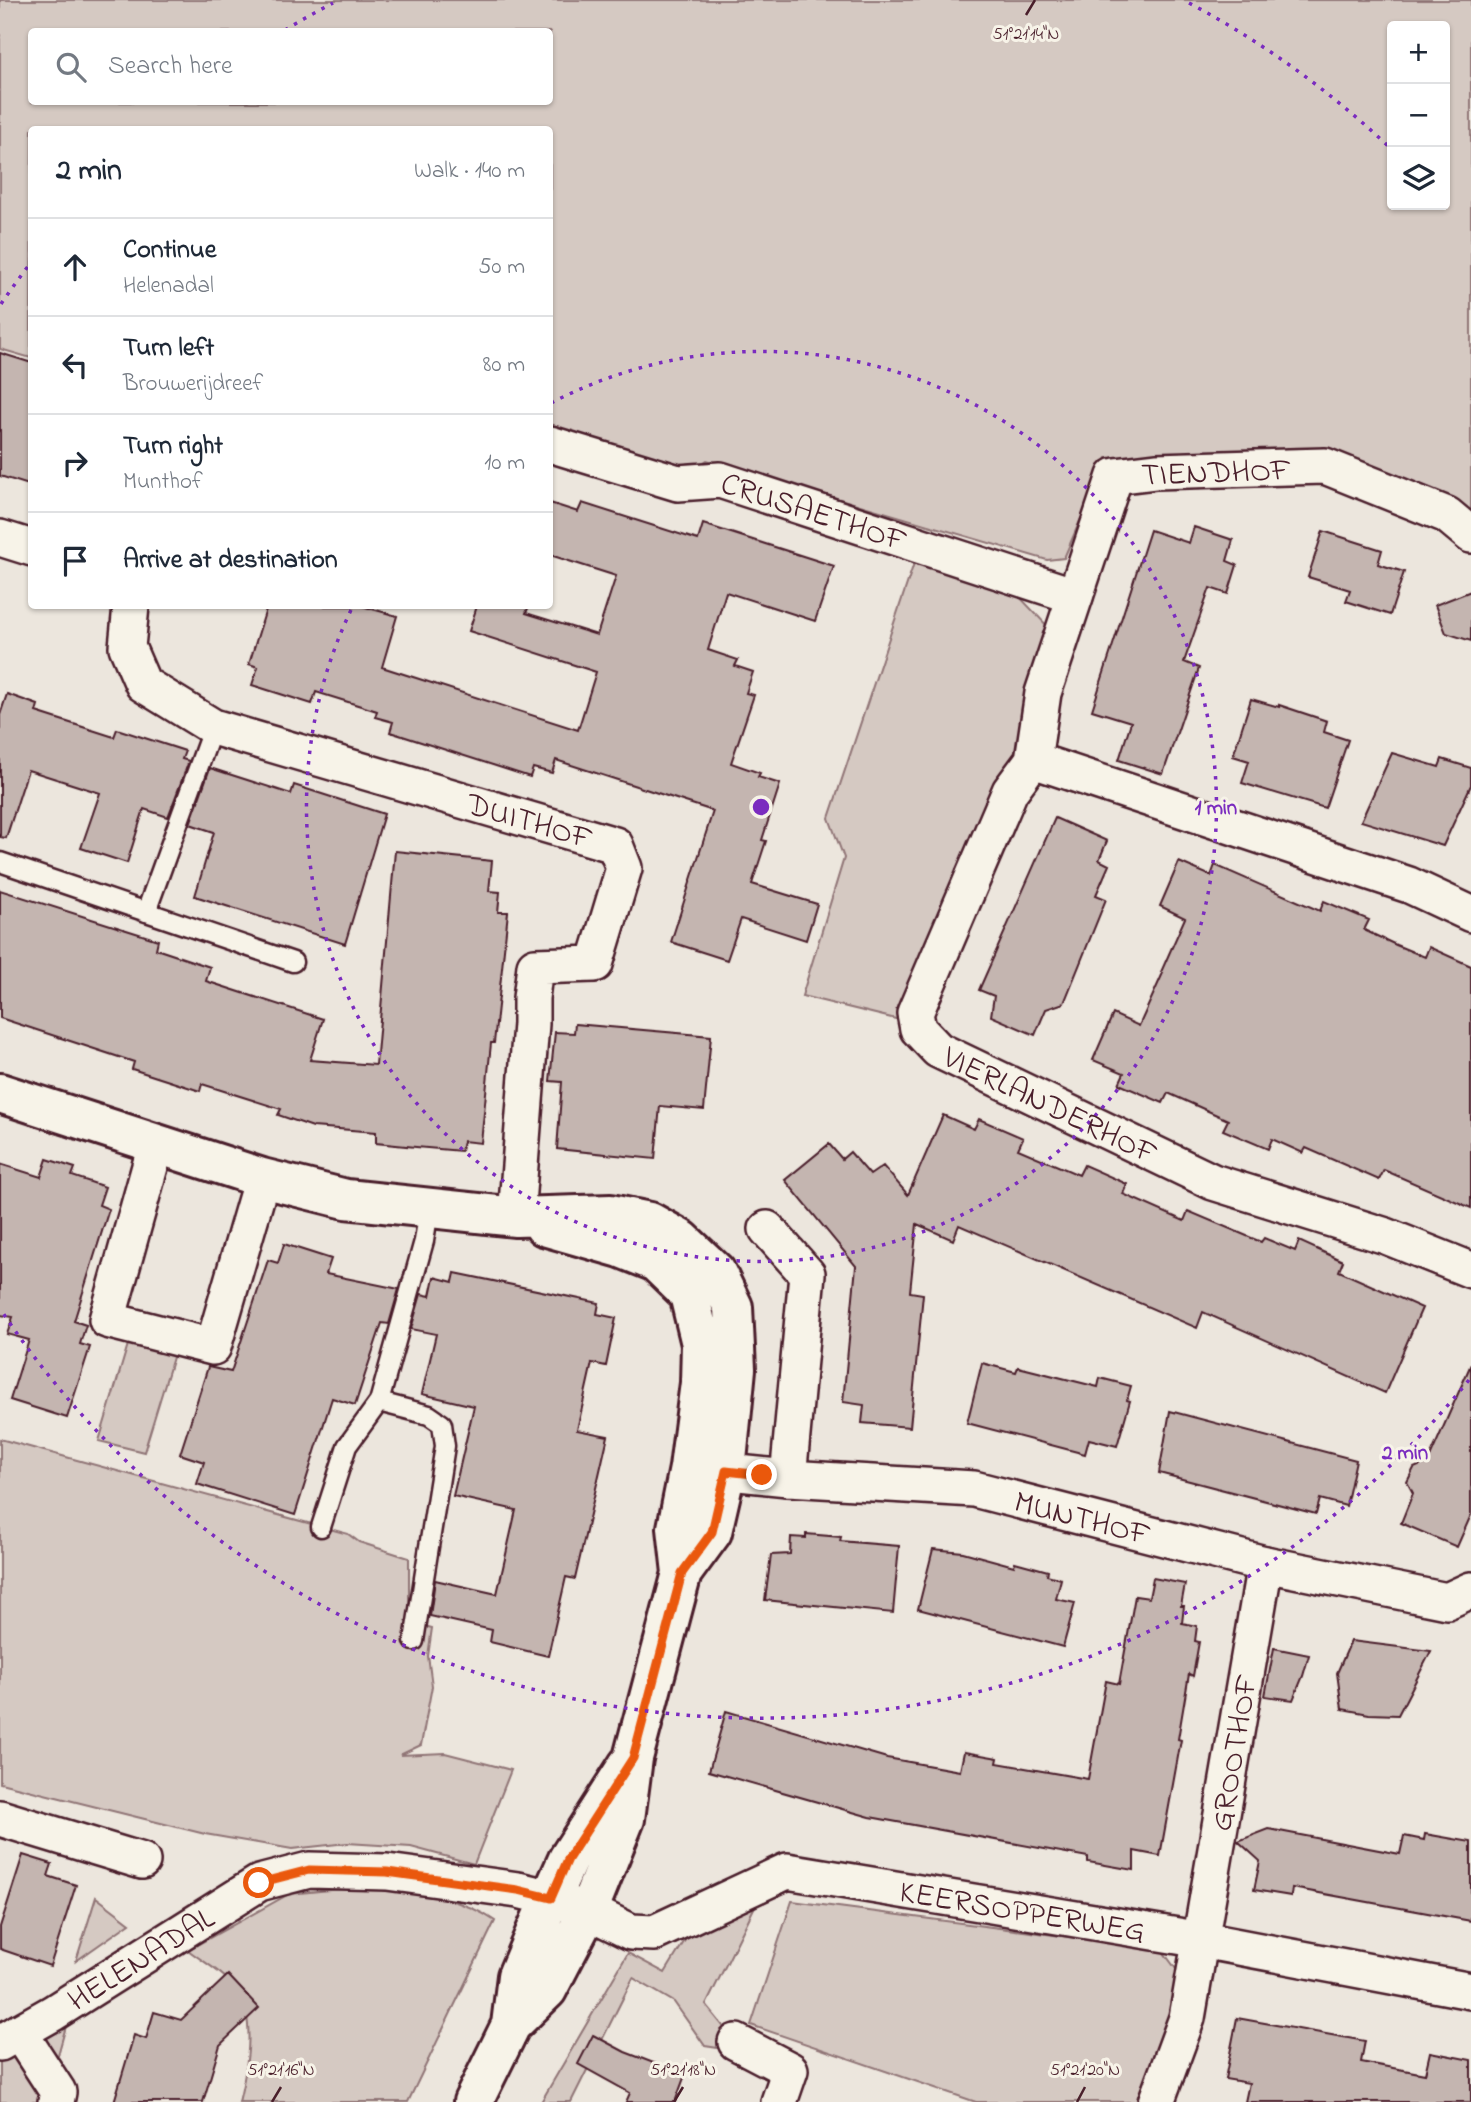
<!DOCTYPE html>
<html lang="en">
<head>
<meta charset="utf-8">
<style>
  :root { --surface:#fff; --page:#f6f6f7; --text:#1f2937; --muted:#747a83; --line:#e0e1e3 }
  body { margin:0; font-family:"Indie Flower",sans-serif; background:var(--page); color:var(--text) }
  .controls { position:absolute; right:21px; top:21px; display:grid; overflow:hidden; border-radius:7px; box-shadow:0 2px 5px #0004 }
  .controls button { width:63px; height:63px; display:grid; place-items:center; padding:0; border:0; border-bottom:2px solid var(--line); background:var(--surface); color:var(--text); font:35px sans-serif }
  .stop { position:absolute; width:21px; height:21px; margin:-16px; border:5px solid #ea580c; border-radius:50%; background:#fff }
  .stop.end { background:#ea580c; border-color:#fff; box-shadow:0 2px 7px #0008 }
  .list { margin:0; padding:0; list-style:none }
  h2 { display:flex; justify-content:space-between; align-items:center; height:91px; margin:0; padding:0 28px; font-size:30px }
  h2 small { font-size:23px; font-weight:400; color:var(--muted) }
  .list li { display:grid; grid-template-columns:46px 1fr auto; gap:21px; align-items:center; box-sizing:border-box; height:98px; padding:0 28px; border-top:2px solid var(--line) }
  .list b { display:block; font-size:26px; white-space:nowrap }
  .list p { margin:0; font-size:23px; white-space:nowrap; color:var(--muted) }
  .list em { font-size:23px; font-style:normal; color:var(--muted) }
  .icon { flex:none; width:38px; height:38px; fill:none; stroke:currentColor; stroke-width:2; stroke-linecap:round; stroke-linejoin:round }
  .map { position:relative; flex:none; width:1471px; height:2102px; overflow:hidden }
  .search { position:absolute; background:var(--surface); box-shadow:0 2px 5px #0004; left:28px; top:28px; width:525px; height:77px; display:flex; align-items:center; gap:18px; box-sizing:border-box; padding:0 24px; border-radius:7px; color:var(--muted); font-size:26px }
  .panel { position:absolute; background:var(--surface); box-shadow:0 2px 5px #0004; left:28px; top:126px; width:525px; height:483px; border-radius:7px }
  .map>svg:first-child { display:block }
</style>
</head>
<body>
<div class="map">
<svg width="1471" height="2102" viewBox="0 0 1471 2102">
  <rect width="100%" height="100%" fill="#ece6dd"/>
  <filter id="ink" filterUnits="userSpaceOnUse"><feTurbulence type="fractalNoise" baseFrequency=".0143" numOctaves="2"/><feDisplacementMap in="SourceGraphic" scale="14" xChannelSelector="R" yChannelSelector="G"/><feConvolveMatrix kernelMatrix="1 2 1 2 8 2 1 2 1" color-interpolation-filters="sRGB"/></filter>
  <g filter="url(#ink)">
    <!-- green -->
    <path fill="#d5c9c2" stroke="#907476" stroke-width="2" fill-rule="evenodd" d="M0 0H1471V520L1279 453 1107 458 1064 558 1047 560 707 460 692 469 550 430V130H32L31 358 0 349ZM1392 26H1445V205H1392ZM32 32H550V102H32Z
      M916 557 1017 594 1052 631 1013 762 904 1021 802 996 844 858 829 818Z
      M129 1341 174 1354 144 1452 99 1441Z
      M0 1439 348 1534 359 1542 409 1558V1622L432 1628 428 1656 432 1686 421 1745 400 1755 445 1753 511 1770 474 1864 411 1847 347 1843 292 1849 205 1834 0 1783Z
      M371 1886C414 1892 459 1896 495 1921L408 2102H239C247 2069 259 2010 231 1983 219 1970 202 1961 188 1950L289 1894Z
      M763 1890 706 2005 736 2042 724 2049 705 2046 674 2002 633 1978 571 2102H541L628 1953 665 1973 690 1932Z
      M96 1897 130 1923 76 1961Z
      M792 1901 1161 1949 1179 1973 1177 2003 1140 2102H976L751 2025Z
      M68 2019 45 2102H0V2057Z"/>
    <!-- building -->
    <path fill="#c4b5b0" stroke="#4a1f2b" stroke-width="2" d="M0 353 32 363V486L0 476Z
      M550 503 578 512 582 503 698 540 703 524 834 566 815 621 726 592 708 650 738 660 735 666 753 672 746 693 754 695 731 763 760 773 758 777 780 784 762 840 766 841 752 884 817 904 806 940 741 919 727 960 671 942 713 811 556 760 552 773 533 768 530 777 390 732 393 722 375 717 377 711 316 692 312 704 252 685 258 667 249 664 267 606H362L397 616 382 667 578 730 596 672 469 631 477 606H529L526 613 597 635 616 576 550 555Z
      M1194 527 1233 540 1227 561 1237 565 1228 594 1210 588 1184 662 1199 668 1163 774 1119 760 1131 722 1092 710 1150 530 1189 543Z
      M1323 531 1382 550 1378 564 1404 572 1390 615 1346 601 1350 590 1308 577Z
      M1471 591V641L1446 633 1435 605Z
      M7 694 38 705 36 712 114 737 117 729 185 751 182 759 189 761 168 817 144 809 127 863 81 848 100 793 28 770 6 838 0 837V715Z
      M1251 699 1279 707V705L1327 721 1324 732 1348 740 1325 808 1242 783 1249 761 1233 756Z
      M1392 753 1439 767 1442 759 1471 768V785L1443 846 1361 821Z
      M210 768 291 794 294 785 384 814 345 944 195 896 214 832 190 824Z
      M1055 818 1107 841 1099 860 1109 865 1096 895 1106 899 1064 1003 1046 1009 1035 1035 991 1016 994 996 979 990Z
      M395 851 492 861 489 891 500 892 498 912H508L494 1043H491L481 1143 463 1141 461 1151 416 1147 376 1143V1132L313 1127 278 1115 281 1109 202 1084 200 1091 132 1069 134 1062 0 1018V890L158 940 156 949 210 967 206 981 323 1019 310 1060 376 1065Z
      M1179 862 1211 876 1215 865 1320 911 1324 901 1369 920 1364 930 1396 945 1425 957 1429 947 1471 966V1208L1384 1170 1379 1180 1306 1148 1303 1153 1272 1139 1268 1149 1223 1130 1228 1120 1197 1106 1168 1093 1163 1103 1119 1084 1124 1073 1093 1060 1113 1014 1139 1026 1163 973 1161 972 1185 918 1160 906Z
      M575 1024 711 1036 704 1110 660 1106 655 1159 557 1149 562 1082 550 1081 555 1032 574 1033Z
      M943 1115 974 1129 979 1119 1023 1138 1018 1149 1079 1175 1084 1165 1127 1184 1123 1194 1184 1221 1188 1211 1261 1242 1264 1238 1295 1251 1299 1241 1343 1261 1339 1271 1422 1308 1385 1393 1203 1312 1197 1328 959 1225 953 1240 917 1224 910 1292 923 1294 910 1427 862 1423 864 1405 843 1402 856 1266 785 1180 829 1144 842 1159 850 1152 870 1175 883 1166 908 1195Z
      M47 1159 75 1168 72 1176 105 1187 99 1205 109 1209 74 1321 86 1325 80 1344 90 1347 67 1418 10 1400 29 1340 7 1334 13 1317 0 1315V1164L41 1177Z
      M284 1244 331 1259 326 1274 399 1289 389 1324 382 1323 355 1405 332 1398 295 1515 197 1484 204 1462 180 1454 208 1367 231 1372 268 1260 278 1263Z
      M455 1273 599 1303 597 1314 616 1318 606 1366 592 1363 577 1430 608 1436 575 1579 566 1577 548 1656 490 1642 492 1630 430 1616 435 1580 497 1594 516 1510 453 1496 474 1406 422 1394 436 1334 411 1329 421 1294 430 1296 434 1277 453 1282Z
      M982 1363 1016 1372 1018 1367 1098 1387 1100 1378 1131 1386 1127 1400 1130 1401 1117 1446 1089 1439 1085 1454 967 1423Z
      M1471 1364V1515L1457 1547 1401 1523 1413 1493 1407 1482 1414 1468 1428 1462Z
      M1170 1411 1356 1460 1346 1506 1320 1499 1316 1514 1159 1473Z
      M806 1534 841 1537 840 1541 899 1546 893 1613 765 1600 771 1555 790 1554 791 1537 806 1538Z
      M933 1549 963 1552 1014 1566 1015 1562 1048 1571 1047 1575 1061 1579 1056 1599 1075 1603 1063 1647 918 1609Z
      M1153 1578 1185 1584 1181 1606H1184L1182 1623 1197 1626 1195 1641 1199 1642 1193 1676 1189 1674 1178 1739 1181 1740 1160 1856 1134 1851V1870L1088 1862V1857L870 1817 709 1771 726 1711 887 1758 960 1771 964 1752 998 1758 997 1763 1088 1779 1106 1681 1119 1684 1135 1596 1149 1598Z
      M1351 1641 1431 1651 1398 1715 1369 1714 1342 1709 1337 1673Z
      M1274 1648 1309 1655 1303 1676 1293 1700 1265 1696Z
      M1269 1829 1400 1854 1404 1836 1424 1840 1425 1834 1471 1842V1921L1292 1888 1291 1896 1254 1890 1260 1861 1238 1841Z
      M23 1855 52 1864 48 1876 76 1885 50 1966 0 1949V1927Z
      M228 1975 259 2008 220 2045 203 2102H114L134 2035 146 2039 154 2012 181 2020Z
      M1237 2018 1365 2041 1361 2062 1425 2074 1430 2052 1471 2060V2102H1245L1249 2083 1225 2079Z
      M593 2035 625 2052 685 2075 675 2102H626L630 2093 578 2064Z"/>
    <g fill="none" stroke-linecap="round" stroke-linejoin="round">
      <!-- lane casing -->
      <g stroke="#4a1f2b" stroke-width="23">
        <path id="lane" d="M0 862 293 962
          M146 912 213 727
          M321 1527 347 1446 379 1402
          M414 1641 445 1446 442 1424 429 1415 379 1402 424 1241 429 1209"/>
      </g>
      <!-- street casing -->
      <g stroke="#4a1f2b" stroke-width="40">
        <g id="street">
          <path id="s1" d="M550 444 678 483 720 480 1075 596"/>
          <path id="s2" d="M1471 535 1447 515 1325 466 1156 471 1115 476 1043 693 1033 760 1010 791 915 1013 918 1029 938 1050 1213 1182 1386 1236 1471 1270"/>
          <path d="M0 538 32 548"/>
          <path id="s3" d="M131 606 127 647 143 684 213 727 615 845 624 868 595 964 535 966 531 998V1024L516 1217"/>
          <path d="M1033 760 1409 885 1471 914"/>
          <path d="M156 1145 107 1320 213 1347 262 1178"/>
          <path d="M767 1229 807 1274 788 1478"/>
          <path id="s4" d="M699 1469 788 1478 974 1489 1265 1564 1447 1601 1471 1590"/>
          <path d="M0 1818 142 1861"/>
          <path d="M19 2032 58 2092 56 2102"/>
          <path d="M736 2042 790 2070 779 2102"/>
          <path id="s5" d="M0 2043 53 2013 259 1883 309 1870 387 1872 518 1890 551 1898 588 1911 631 1932 654 1933 787 1871 1202 1940 1471 1991"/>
          <path id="s6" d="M1156 2102 1187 2018 1265 1564"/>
        </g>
      </g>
      <!-- secondary casing -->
      <g stroke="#4a1f2b" stroke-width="44">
        <path id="secondary" d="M0 1093 262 1178 346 1199 516 1217 611 1214 650 1222 682 1240 716 1272 733 1307 736 1369 726 1471 712 1532 682 1573 633 1758 625 1819 588 1911 547 1990 511 2025 473 2102
          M544 1226 621 1248 656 1262 689 1294 701 1344 700 1383 689 1468 677 1528 682 1573
          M511 2025 517 1976 539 1924 568 1859 628 1765"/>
      </g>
      <!-- lane -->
      <use href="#lane" stroke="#f7f3e8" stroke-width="18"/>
      <!-- street -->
      <use href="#street" stroke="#f7f3e8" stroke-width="35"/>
      <!-- secondary -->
      <use href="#secondary" stroke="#f7f3e8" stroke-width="38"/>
    </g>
  </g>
  <g fill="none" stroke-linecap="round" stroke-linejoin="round" filter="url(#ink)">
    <!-- route -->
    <path stroke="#ea580c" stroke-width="9" d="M259 1883 309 1870 387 1872 518 1890 551 1898 568 1859 633 1758 682 1573 712 1532 726 1471 762 1475"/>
  </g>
  <!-- ticks -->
  <path fill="none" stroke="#4a1f2b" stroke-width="2.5" d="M1026 15 1035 0M272 2102 281 2087M674 2102 683 2087M1077 2102 1085 2087"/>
  <!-- distance rings -->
  <g fill="none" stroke="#7b2cbf" stroke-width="3.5" stroke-dasharray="3.5 7">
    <path d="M551 403A455 455 0 1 1 352 608"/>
    <path d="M1469 1380A911 911 0 0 1 1 1310M1 304A911 911 0 0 1 29 265M285 30A911 911 0 0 1 333 3M1189 3A911 911 0 0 1 1388 146"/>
  </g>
  <g text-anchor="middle" stroke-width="6" stroke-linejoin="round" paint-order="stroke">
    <!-- street labels -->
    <g font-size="32" fill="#4a1f2b" stroke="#f7f3e8">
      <text transform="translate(1216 471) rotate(-2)" y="11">TIENDHOF</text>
      <text dy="11" stroke="none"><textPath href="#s1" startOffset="275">CRUSAETHOF</textPath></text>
      <text dy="11" stroke="none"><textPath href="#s3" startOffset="494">DUITHOF</textPath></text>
      <text dy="11" stroke="none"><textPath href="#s2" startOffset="1120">VIERLANDERHOF</textPath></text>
      <text dy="11" stroke="none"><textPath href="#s4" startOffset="388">MUNTHOF</textPath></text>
      <text dy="11" stroke="none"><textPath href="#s6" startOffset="359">GROOTHOF</textPath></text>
      <text dy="11" stroke="none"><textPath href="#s5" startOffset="1096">KEERSOPPERWEG</textPath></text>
      <text dy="11" stroke="none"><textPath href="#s5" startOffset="164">HELENADAL</textPath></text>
    </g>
  </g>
  <g font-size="18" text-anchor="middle" fill="#4a1f2b" stroke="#f7f3e8" stroke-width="6" stroke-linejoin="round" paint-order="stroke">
    <text x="1026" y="39">51°21'14"N</text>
    <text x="281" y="2075">51°21'16"N</text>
    <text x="683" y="2075">51°21'18"N</text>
    <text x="1085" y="2075">51°21'20"N</text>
  </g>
  <circle cx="761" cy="807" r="10" fill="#7b2cbf" stroke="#f7f3e8" stroke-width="3.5"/>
  <g font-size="21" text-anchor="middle" font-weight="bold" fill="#7b2cbf" stroke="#f7f3e8" stroke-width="6" stroke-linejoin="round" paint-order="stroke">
    <text x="1216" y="814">1 min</text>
    <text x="1405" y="1459">2 min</text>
  </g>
</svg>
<div class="controls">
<button>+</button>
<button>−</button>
<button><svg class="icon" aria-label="layers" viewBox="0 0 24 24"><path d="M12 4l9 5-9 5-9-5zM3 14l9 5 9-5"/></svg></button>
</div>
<div class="stop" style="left:259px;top:1883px"></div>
<div class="stop end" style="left:762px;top:1475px"></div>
<div class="search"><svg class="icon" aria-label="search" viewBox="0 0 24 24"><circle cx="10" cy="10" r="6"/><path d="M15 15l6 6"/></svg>Search here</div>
<section class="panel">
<h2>2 min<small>Walk · 140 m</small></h2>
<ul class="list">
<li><svg class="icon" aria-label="ahead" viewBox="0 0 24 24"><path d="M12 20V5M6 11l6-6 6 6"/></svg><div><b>Continue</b><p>Helenadal</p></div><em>50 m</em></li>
<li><svg class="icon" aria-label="left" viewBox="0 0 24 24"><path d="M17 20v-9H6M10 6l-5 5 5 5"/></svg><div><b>Turn left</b><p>Brouwerijdreef</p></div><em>80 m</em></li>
<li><svg class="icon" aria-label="right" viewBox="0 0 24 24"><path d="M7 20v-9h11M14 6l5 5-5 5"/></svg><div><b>Turn right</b><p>Munthof</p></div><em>10 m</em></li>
<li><svg class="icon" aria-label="arrive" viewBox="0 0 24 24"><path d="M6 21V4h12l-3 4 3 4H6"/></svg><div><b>Arrive at destination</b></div></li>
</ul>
</section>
</div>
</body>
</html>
